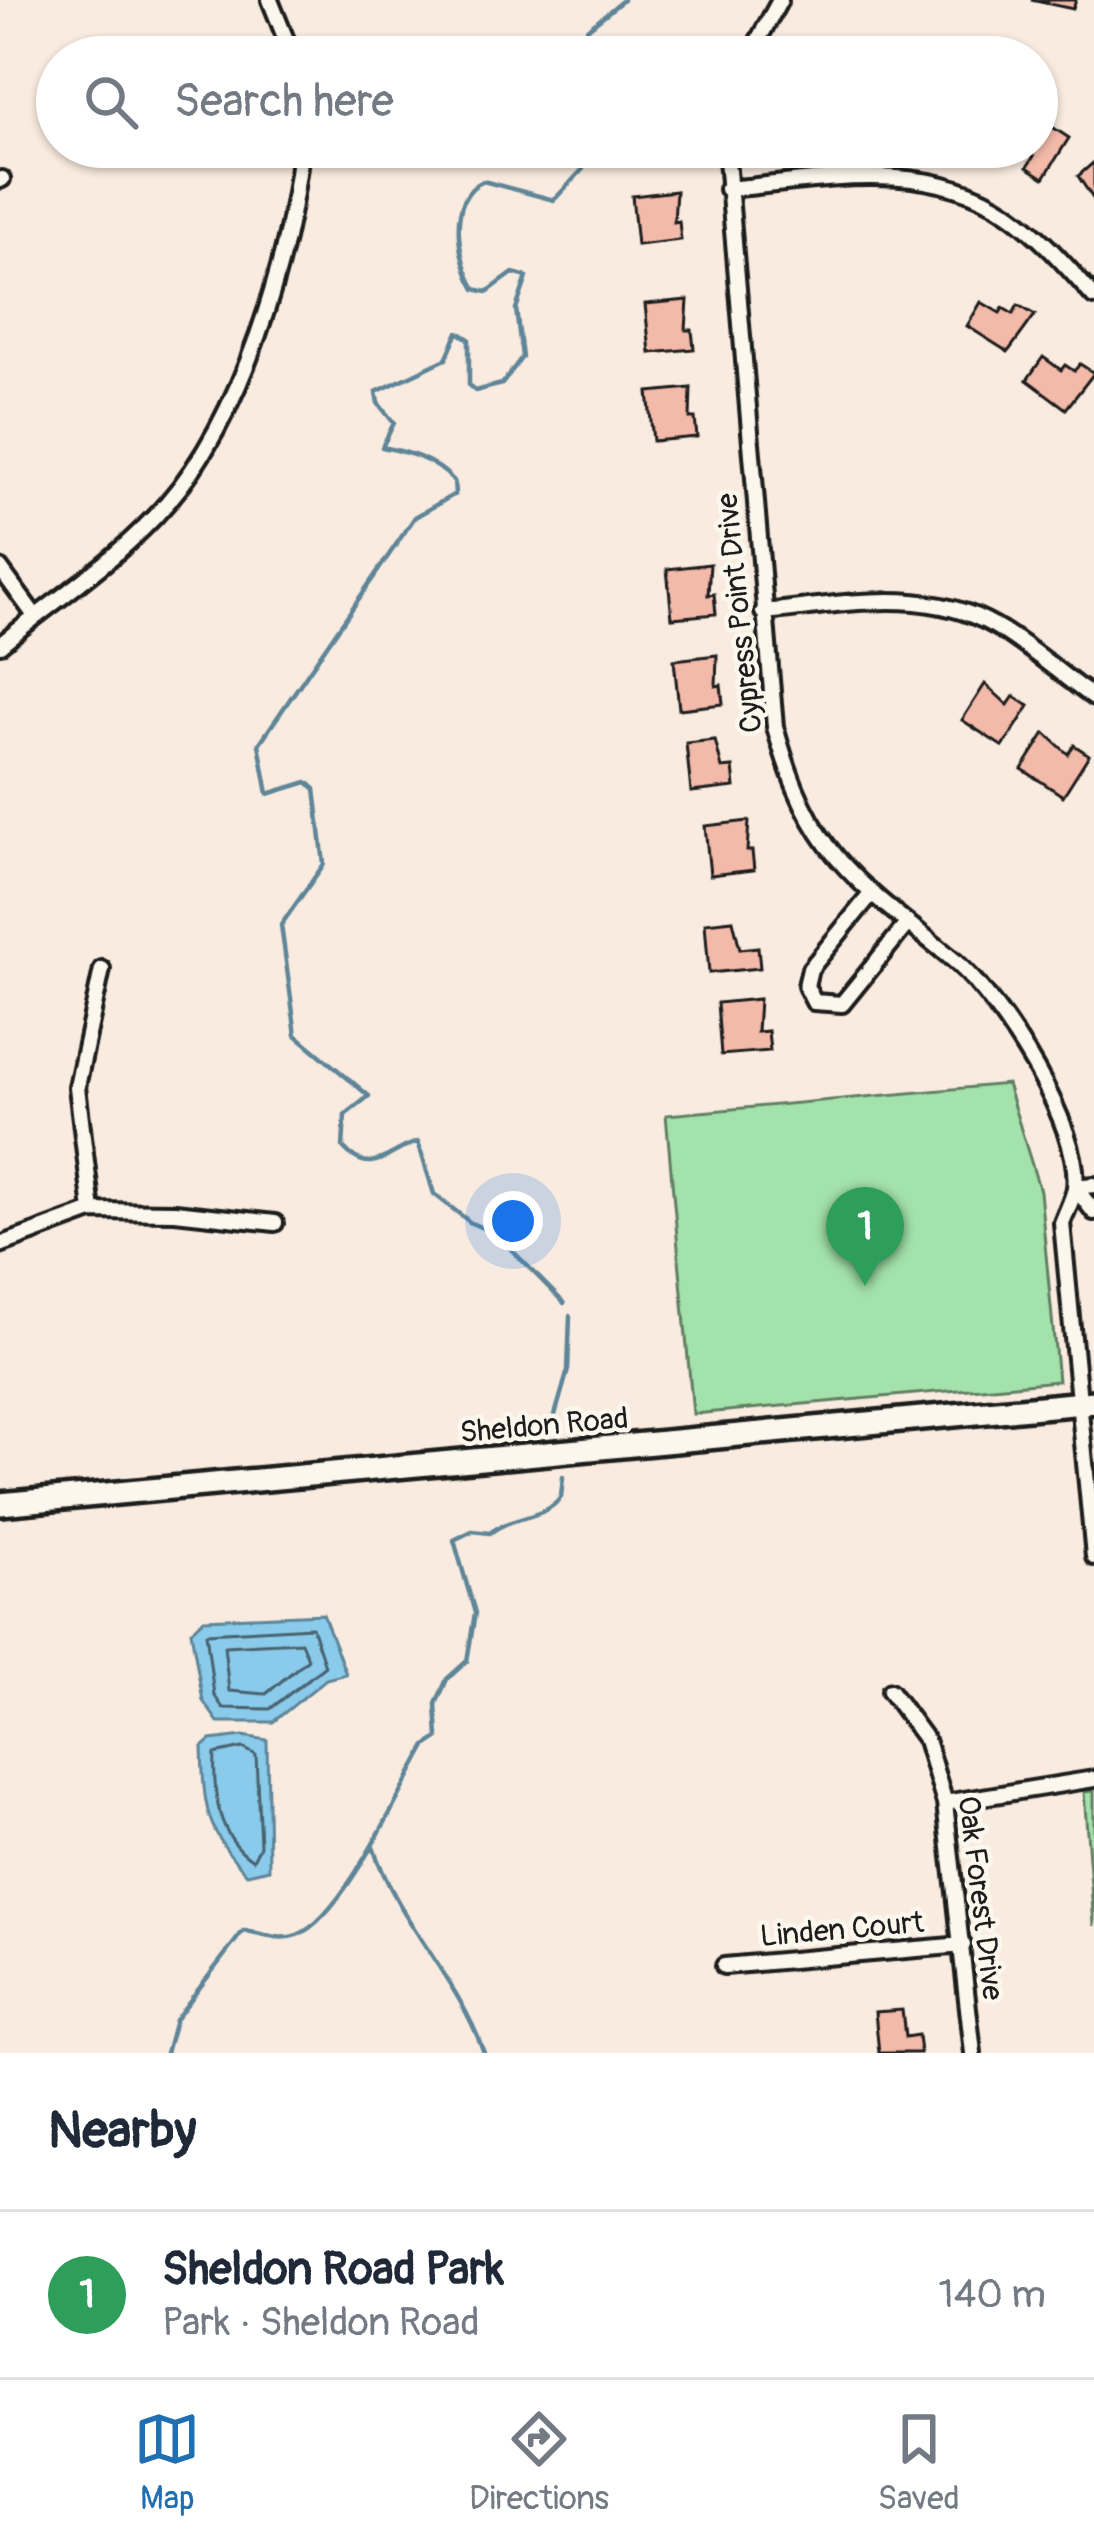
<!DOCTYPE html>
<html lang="en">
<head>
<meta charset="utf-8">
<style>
  :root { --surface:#fff; --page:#f2f2f3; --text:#1f2937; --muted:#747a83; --line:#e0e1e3; --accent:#1f6fb2 }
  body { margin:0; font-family:Pangolin,sans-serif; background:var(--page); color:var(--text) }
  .you { position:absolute; left:513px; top:1221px; width:42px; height:42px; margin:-30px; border:9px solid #fff; border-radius:50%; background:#1a73e8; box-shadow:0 0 0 18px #1a73e833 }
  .badge { display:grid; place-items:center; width:78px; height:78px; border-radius:50%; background:var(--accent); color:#fff; font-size:39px; font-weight:700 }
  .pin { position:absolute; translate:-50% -99px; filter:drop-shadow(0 3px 6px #0008) }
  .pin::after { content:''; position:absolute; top:63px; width:42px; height:36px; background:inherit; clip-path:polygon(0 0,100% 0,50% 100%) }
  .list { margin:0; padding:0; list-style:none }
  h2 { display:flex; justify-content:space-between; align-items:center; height:156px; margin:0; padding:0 48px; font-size:51px }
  h2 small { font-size:39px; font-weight:400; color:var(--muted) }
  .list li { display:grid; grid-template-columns:78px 1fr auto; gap:36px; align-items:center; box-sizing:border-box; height:168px; padding:0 48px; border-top:3px solid var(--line) }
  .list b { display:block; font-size:45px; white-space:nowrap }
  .list p { margin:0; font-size:39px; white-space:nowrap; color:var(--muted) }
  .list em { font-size:39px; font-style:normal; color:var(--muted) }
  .icon { flex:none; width:66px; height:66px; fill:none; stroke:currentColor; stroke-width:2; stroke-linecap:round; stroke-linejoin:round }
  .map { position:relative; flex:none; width:1094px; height:2053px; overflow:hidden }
  .search { position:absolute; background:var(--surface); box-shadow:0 3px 9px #0004; left:36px; right:36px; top:36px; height:132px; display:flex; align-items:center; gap:30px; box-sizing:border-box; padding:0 42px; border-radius:66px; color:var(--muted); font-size:45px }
  .sheet { height:324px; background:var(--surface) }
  nav { display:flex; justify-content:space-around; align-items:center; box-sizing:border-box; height:168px; border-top:3px solid var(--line); background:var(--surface); font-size:33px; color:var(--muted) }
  nav a { display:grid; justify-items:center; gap:6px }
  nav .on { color:var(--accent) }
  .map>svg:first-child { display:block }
</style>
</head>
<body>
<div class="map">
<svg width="1094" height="2053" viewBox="0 0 1094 2053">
  <rect width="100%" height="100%" fill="#f9ebdf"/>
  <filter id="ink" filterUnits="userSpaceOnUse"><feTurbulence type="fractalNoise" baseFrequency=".00833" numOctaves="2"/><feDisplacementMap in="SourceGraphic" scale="24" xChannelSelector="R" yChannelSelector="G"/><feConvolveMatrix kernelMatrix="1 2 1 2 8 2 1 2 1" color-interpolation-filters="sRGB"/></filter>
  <g filter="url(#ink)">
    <!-- green -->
    <path fill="#a3e2ab" stroke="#607f64" stroke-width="3" d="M1007 1084 1040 1191 1058 1381 693 1414 666 1115Z
      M1094 1791V1926L1084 1792Z"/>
    <!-- water -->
    <path fill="#8acbeb" stroke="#5e8598" stroke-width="3" d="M323 1614 346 1674 326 1679 273 1722H218L203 1701 191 1631 204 1619Z
      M243 1736 267 1740 269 1869 247 1874C205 1830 204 1807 202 1748L211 1740Z"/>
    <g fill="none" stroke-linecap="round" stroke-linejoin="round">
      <!-- shore -->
      <path stroke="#48626f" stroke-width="3" d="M312 1627 325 1666 270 1709 223 1708 214 1695 206 1633Z
        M301 1642 308 1659 266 1694 229 1691 224 1646Z
        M243 1748 256 1755 260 1846 253 1860C217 1836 213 1794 215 1754Z"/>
      <!-- stream -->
      <path stroke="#5e8598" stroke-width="4.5" d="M589 57 587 29 623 0
        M564 1303 496 1234 471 1223 434 1194 418 1142C390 1149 372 1180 343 1147L345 1115 369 1096 296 1035 281 925 324 864 315 789 307 782 268 794 259 744 415 517 455 494 454 481C434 459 408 452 382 447L394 423 378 403 376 392 446 359 458 332 469 339V385L475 391 502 384 522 357 516 309 527 277 513 273 487 292 475 289C458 261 446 198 483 181L554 200 583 169 581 147
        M553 1422 568 1370 570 1316
        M373 1847C398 1922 458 1978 484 2053
        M166 2053 175 2020 243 1931C262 1932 277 1942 297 1935 343 1918 401 1789 426 1746L438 1738 436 1704 447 1679 467 1661 475 1613 454 1540 472 1531 490 1533C512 1515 545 1520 561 1497L563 1477"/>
    </g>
    <!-- building -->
    <path fill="#f3baaa" stroke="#1c1c1c" stroke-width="3" d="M1031 0H1076L1073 9Z
      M1037 117 1069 138 1044 178 1027 167 1034 156 1020 147H1037Z
      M1094 162V200L1078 176Z
      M676 191 674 222 679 221 681 240 637 245 632 196Z
      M688 300 686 330H692L694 349 650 353 645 304Z
      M981 302 1000 313 1003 308 1013 314 1018 305 1035 315 1008 352 967 326Z
      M1043 357 1061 370 1065 365 1074 371 1080 364 1094 373 1066 409 1027 380Z
      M691 388 690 418H695L697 437 653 441 648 392Z
      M710 564 708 595 714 594 716 614 672 618 667 569Z
      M717 655 716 686 721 685 723 704 679 709 674 660Z
      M985 684 1008 705 1014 696 1029 706 1003 747 962 720Z
      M1045 733 1068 754 1074 745 1089 755 1063 796 1022 769Z
      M715 740 722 768 733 767 735 787 691 792 686 743Z
      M749 821 747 851H752L754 870 710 875 705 826Z
      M733 920 740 949 758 947 760 968 709 973 705 923Z
      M759 999 757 1032 768 1031 770 1051 721 1055 717 1003Z
      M902 2010 905 2037 918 2035 920 2053H879L875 2012Z"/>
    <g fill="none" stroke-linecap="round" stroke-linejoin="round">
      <!-- minor casing -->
      <g stroke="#1c1c1c" stroke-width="22">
        <path id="minor" d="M270 0 293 57
          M749 57 780 0
          M726 147 775 727C787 769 801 810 827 845 863 893 913 925 957 963 1001 1002 1083 1128 1075 1188 1073 1199 1066 1212 1062 1223L1094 1557
          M0 180 2 179
          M727 189C818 181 926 157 1008 213 1041 236 1067 267 1094 297
          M0 568 35 616
          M763 612C840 605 925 585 995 626 1030 646 1061 675 1094 698
          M0 645C56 599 120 558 167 503 241 418 291 258 301 147
          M872 893 810 969 806 986 814 1002 842 1004 907 924
          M1075 1187 1094 1212
          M1075 1187 1094 1185
          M92 1211 77 1087 102 969
          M0 1245 92 1211 175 1212 275 1223
          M890 1691 926 1740 945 1803 973 2053
          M945 1803 1094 1779
          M724 1966 963 1945"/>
      </g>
      <!-- secondary casing -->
      <g stroke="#1c1c1c" stroke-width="30">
        <path id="secondary" d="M0 1504 1094 1402"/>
      </g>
      <!-- minor -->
      <use href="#minor" stroke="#fbf7ec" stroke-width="14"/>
      <!-- secondary -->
      <use href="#secondary" stroke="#fbf7ec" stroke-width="21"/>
    </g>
  </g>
  <g text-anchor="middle" stroke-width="9" stroke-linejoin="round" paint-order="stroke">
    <!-- street labels -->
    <g font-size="30" fill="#1c1c1c" stroke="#fbf7ec">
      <text transform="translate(739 613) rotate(-96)" y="10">Cypress Point Drive</text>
      <text transform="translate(544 1425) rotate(-5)" y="10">Sheldon Road</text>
      <text transform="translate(981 1898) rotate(83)" y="10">Oak Forest Drive</text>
      <text transform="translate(842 1929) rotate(-5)" y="10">Linden Court</text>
    </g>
  </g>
</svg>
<div class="you"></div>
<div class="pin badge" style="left:865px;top:1286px;background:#2e9e5b">1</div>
<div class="search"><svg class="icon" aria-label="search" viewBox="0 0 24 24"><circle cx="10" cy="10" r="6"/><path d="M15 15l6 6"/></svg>Search here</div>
</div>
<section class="sheet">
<h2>Nearby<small></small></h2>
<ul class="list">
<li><span class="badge" style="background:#2e9e5b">1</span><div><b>Sheldon Road Park</b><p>Park · Sheldon Road</p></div><em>140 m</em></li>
</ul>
</section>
<nav>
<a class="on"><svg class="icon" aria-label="map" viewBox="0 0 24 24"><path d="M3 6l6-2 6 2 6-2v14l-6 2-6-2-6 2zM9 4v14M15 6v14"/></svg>Map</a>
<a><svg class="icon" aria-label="directions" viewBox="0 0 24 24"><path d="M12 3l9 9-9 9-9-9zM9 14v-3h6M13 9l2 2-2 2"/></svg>Directions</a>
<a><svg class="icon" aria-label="saved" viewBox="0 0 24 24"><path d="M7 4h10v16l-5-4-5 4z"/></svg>Saved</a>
</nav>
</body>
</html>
